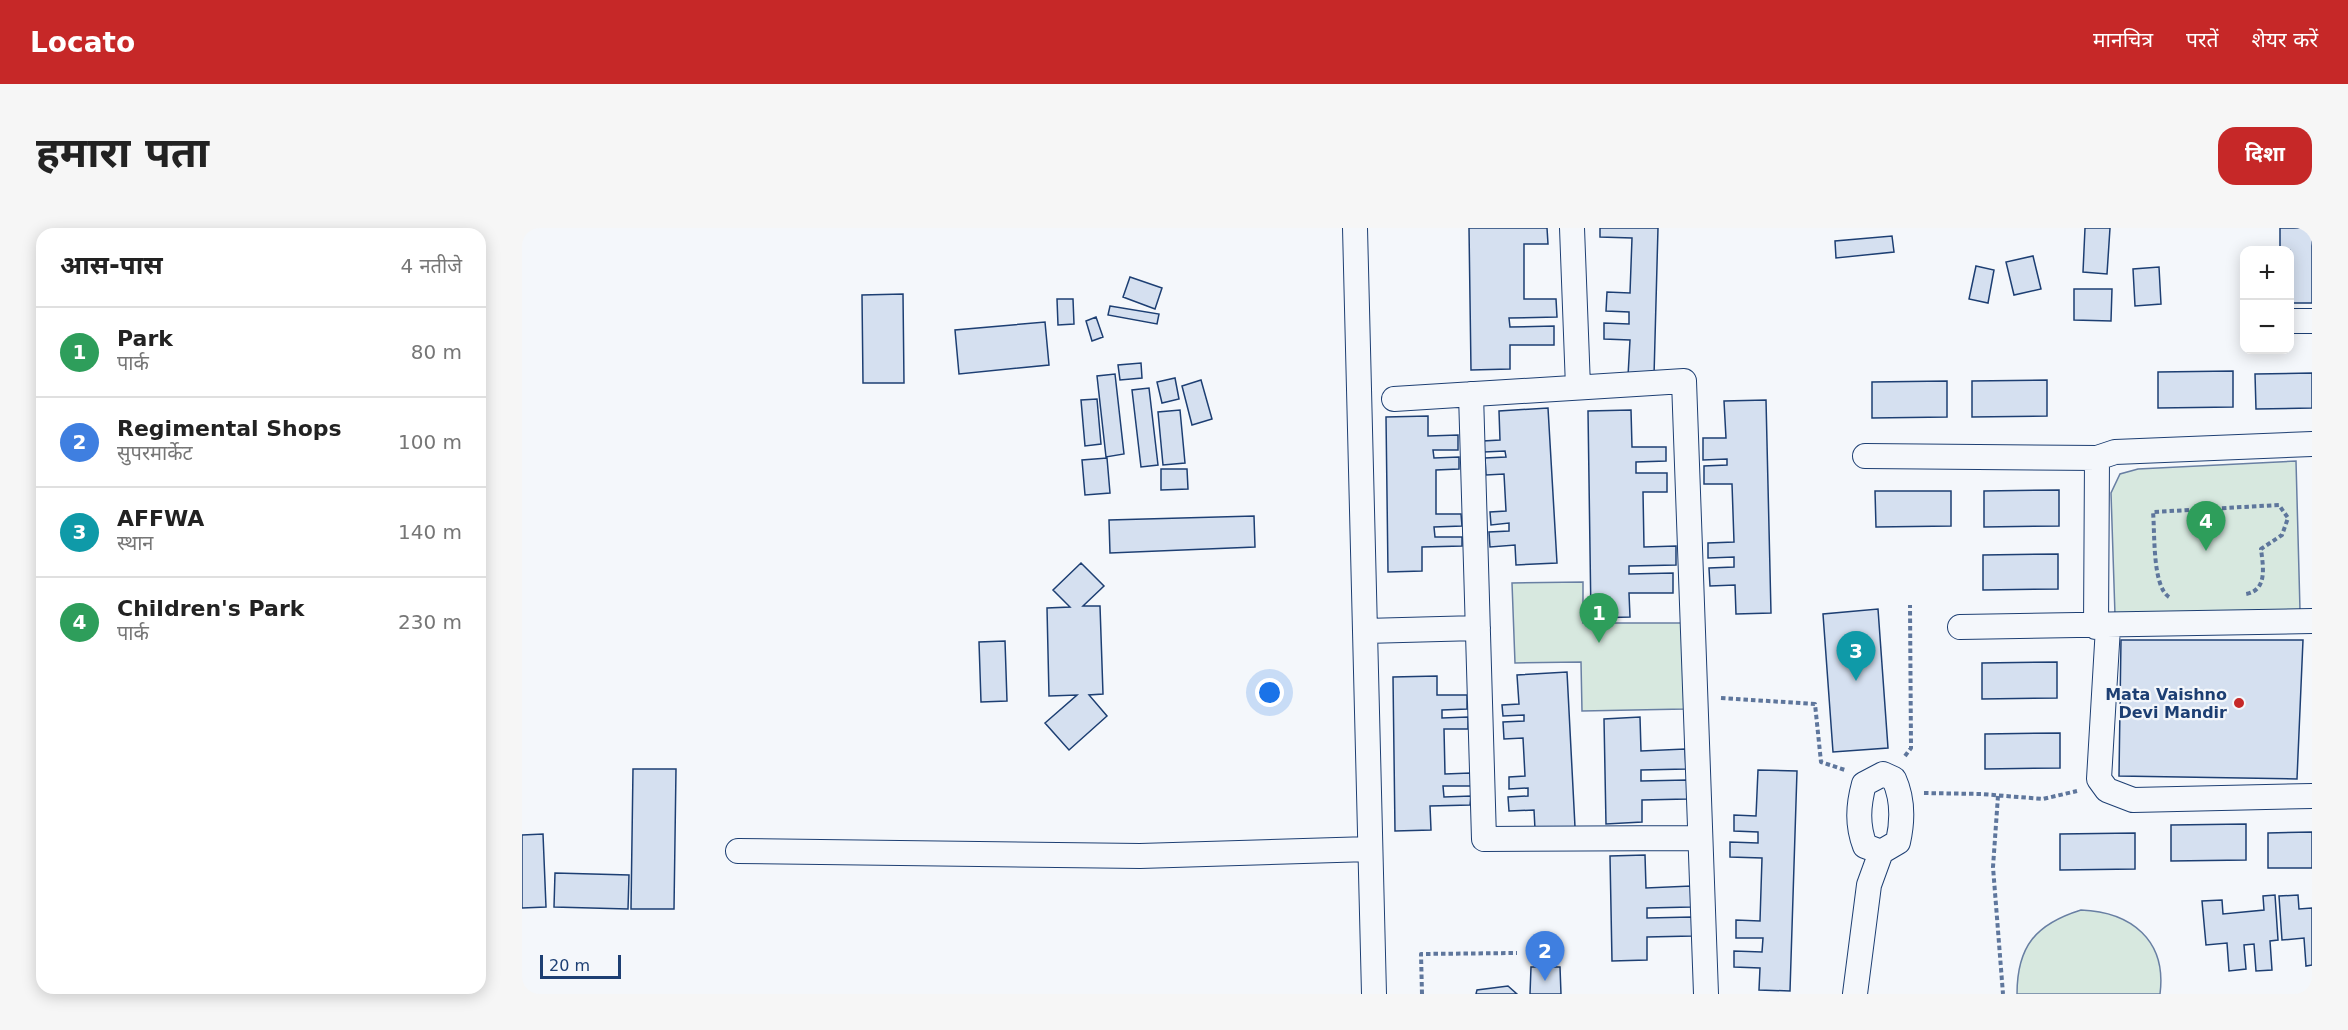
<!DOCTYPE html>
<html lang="hi">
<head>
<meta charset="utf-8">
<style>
  :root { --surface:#fff; --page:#f6f6f6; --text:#222; --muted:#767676; --line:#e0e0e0; --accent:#c62828 }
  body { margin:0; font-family:"DejaVu Sans","Noto Sans Devanagari",sans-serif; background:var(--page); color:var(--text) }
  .controls { position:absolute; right:18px; top:18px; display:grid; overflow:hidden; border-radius:12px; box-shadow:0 3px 15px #0003 }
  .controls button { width:54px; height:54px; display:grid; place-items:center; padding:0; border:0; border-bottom:2px solid var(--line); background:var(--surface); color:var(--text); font:30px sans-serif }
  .scale { position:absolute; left:18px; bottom:15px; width:81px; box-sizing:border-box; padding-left:6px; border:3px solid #1d3f73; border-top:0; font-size:16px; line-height:21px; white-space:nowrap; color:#1d3f73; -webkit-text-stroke:4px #f4f7fb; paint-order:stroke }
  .you { position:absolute; left:748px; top:465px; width:21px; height:21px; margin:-15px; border:4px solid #fff; border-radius:50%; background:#1a73e8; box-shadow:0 0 0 9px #1a73e833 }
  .badge { display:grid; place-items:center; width:39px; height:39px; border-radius:50%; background:var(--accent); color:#fff; font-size:20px; font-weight:700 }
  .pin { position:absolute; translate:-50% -50px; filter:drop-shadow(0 2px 3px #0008) }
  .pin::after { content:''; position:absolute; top:32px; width:21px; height:18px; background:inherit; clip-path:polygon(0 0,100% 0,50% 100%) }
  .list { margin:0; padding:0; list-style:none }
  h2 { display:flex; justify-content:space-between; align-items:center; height:78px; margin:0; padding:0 24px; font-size:26px }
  h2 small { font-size:20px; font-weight:400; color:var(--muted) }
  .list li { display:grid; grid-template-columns:39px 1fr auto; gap:18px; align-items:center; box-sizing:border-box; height:90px; padding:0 24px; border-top:2px solid var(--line) }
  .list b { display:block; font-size:22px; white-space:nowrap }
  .list p { margin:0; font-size:20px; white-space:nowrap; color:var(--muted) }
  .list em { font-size:20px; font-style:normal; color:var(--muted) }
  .map { position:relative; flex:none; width:1790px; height:766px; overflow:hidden; border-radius:18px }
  header { display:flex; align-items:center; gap:36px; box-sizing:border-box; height:84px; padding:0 30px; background:var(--accent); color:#fff }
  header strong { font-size:28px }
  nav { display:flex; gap:33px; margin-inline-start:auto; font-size:21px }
  .intro { display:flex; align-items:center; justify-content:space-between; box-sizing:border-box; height:144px; padding:0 36px }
  h1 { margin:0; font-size:42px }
  .button { padding:15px 27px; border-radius:18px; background:var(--accent); color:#fff; font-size:21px; font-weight:700 }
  main { display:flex; gap:36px; padding:0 36px }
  aside { flex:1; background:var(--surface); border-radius:18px; box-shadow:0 3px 15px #0003 }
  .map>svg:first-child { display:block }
</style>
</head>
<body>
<header>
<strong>Locato</strong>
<nav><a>मानचित्र</a><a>परतें</a><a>शेयर करें</a></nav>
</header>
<div class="intro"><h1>हमारा पता</h1><a class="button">दिशा</a></div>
<main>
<aside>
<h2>आस-पास<small>4 नतीजे</small></h2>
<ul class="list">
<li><span class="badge" style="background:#2e9e5b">1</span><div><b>Park</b><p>पार्क</p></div><em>80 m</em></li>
<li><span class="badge" style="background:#3f7fe0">2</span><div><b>Regimental Shops</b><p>सुपरमार्केट</p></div><em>100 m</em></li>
<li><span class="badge" style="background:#0f9aa8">3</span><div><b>AFFWA</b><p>स्थान</p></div><em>140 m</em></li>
<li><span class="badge" style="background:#2e9e5b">4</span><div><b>Children's Park</b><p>पार्क</p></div><em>230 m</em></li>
</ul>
</aside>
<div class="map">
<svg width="1790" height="766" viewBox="0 0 1790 766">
  <rect width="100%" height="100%" fill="#f4f7fb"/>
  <!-- green -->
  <path fill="#d7e8df" stroke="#687fa3" stroke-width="1.5" d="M1774 233 1778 382 1593 387 1589 265 1598 246 1616 241Z
    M1061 354V395H1161L1163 481 1060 483 1059 434 993 435 990 355Z
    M1559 682C1609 684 1645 712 1638 766H1495C1495 718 1514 696 1559 682Z"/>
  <!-- building -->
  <path fill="#d5e0f0" stroke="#1d3f73" stroke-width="1.5" d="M947 0H1025L1026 16H1002V71H1034L1035 89 987 90 988 99 1032 98V117H988V141L949 142Z
    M1078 0H1136L1132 148H1106L1108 112 1082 111V95L1107 96V84L1084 83 1085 64 1108 65 1110 10 1078 9Z
    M1563 0H1588L1585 46 1561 44Z
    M1758 0H1790V75H1768V22H1758Z
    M1370 8 1372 24 1314 30 1313 13Z
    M1511 28 1519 61 1492 67 1484 34Z
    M1454 38 1472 42 1466 75 1447 71Z
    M1637 39 1639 76 1613 78 1611 41Z
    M608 49 640 60 633 81 601 69Z
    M1552 61H1590L1589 93 1552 92Z
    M381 66 382 155H341L340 67Z
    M535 71H551L552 96 536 97Z
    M588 78 637 86 635 96 586 87Z
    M574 89 581 109 570 113 564 93Z
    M523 94 527 137 437 146 433 102Z
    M619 135 620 150 598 152 596 137Z
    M1711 143V179L1636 180V144Z
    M1790 145V180L1734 181 1733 146Z
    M593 146 602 226 584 229 575 148Z
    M653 150 657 171 640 175 635 154Z
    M679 152 690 191 670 197 660 158Z
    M1525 152V188L1450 189V153Z
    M1425 153V189L1350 190V154Z
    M627 160 636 237 619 239 610 162Z
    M575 171 579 216 563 218 559 172Z
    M1244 172 1249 385 1214 386 1213 357 1188 358 1187 340 1212 339V329L1186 330V315L1212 314 1210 256H1182V238L1205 237V231L1181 232V210H1204L1202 173Z
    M1026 180 1035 335 994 337 993 317 968 319 967 304 987 303V295L969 297 968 284 984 283 982 246 964 247 963 230 984 229 983 223 962 224 961 213 978 212 977 183Z
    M658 182 663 235 641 237 636 184Z
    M1109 182 1110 219H1144V233L1114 234V245H1145V264H1121L1122 319 1154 318V337L1107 338V346L1151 345V365H1107L1108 389 1069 390 1066 183Z
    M906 188V208L936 207V222H911L912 230 937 229V241L914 242V286H939L940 298 912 299 913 309H940V318L900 319V343L866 344 864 189Z
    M585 230 588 265 563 267 560 232Z
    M639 241H665L666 261 639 262Z
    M1537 262V298L1462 299V263Z
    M1353 263H1429V298L1354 299Z
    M732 288 733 319 588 325 587 292Z
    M1536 326V361L1461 362V327Z
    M559 335 582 358 561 378H578L581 466 567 467 585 488 547 522 523 495 555 467 527 468 525 380 548 379 531 362Z
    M1356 381 1366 520 1311 524 1301 386Z
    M1599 412H1781L1775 551 1597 548Z
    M483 413 485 473 459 474 457 414Z
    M1535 434V470L1460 471V435Z
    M1045 444 1053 599 1013 601 1012 582 987 583 986 569 1006 568V560L987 561V549L1003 548 1001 510 982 511 981 494 1002 493V487L981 488 980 477 997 476 995 447Z
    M915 448V467H945V481L920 482V490L946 489V501H922L923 546 948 545 949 558H921L922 569 949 568 948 577 908 578 909 602 873 603 871 449Z
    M1118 489 1119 523 1163 521 1164 541 1119 542V553L1165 552V571L1120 572V594L1084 596 1082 491Z
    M1538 505V540L1463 541V506Z
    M111 541H154L152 681H109Z
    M1236 542 1275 543 1268 763 1237 762 1238 740 1212 739V723L1240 724 1241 710H1214V692L1238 693 1240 630 1208 629V614L1236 615V604L1212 603V587L1234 588Z
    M1724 596V632L1649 633V597Z
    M1790 604V640H1746V605Z
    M1613 605V641L1538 642V606Z
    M21 606 24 679 0 680V607Z
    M1123 627 1124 660 1169 658V679L1125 680V690L1170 689V708L1125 709V732L1090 733 1088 628Z
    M33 645 107 647 106 681 32 679Z
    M1753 667 1756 712 1748 713 1750 742 1734 743 1732 716 1722 717 1724 741 1707 743 1705 715 1684 717 1680 673 1700 672 1701 686 1742 682 1741 668Z
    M1776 667 1777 681 1790 680V737L1784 738 1782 710 1760 712 1757 668Z
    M1009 739H1038L1039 766H1008Z
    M986 758 995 766H954L955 762Z"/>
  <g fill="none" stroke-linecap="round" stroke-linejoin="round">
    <!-- minor casing -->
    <g stroke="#1d3f73" stroke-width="26">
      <path id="minor" d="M833 0 852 766
        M1050 0 1056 159
        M1768 93H1790
        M949 166 962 611 1176 610
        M872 171 1162 153 1184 766
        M1343 228 1575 230
        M1438 399 1790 393
        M1574 399 1575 230 1593 224 1790 216
        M1586 399 1577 551 1585 562 1611 572 1790 568
        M843 403 956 400
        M216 623 618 628 848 621
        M1333 766 1347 657 1359 624 1376 614C1381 592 1381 571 1372 551L1361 546 1342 556C1336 578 1335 597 1343 618L1359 624"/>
    </g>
    <!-- path -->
    <path stroke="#5e769c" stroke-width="4" stroke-dasharray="4.5 3" stroke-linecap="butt" d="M1647 369C1630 358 1633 304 1631 284L1757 277 1766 290 1760 307 1739 321C1741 338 1746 362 1724 366
      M1199 470 1293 476 1299 534 1323 542
      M1383 528 1389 520 1388 377
      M1402 565 1459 566 1521 571 1555 563
      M1476 568 1471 639 1481 766
      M900 766 899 726 995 725"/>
    <!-- minor -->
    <use href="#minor" stroke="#f4f7fb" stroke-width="24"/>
  </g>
  <!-- markers -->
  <circle fill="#c62828" stroke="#f4f7fb" stroke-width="2" cx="1717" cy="475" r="6"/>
  <g text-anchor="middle" stroke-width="4.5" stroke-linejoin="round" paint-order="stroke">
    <!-- poi labels -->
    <g font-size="16" font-weight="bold" fill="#1d3f73" stroke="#f4f7fb" text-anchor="end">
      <text x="1705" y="472">Mata Vaishno<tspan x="1705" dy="18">Devi Mandir</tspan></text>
    </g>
  </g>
</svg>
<div class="controls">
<button>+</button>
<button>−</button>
</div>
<div class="scale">20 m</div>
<div class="you"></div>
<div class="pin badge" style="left:1077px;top:415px;background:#2e9e5b">1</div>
<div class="pin badge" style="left:1023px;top:753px;background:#3f7fe0">2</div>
<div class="pin badge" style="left:1334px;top:453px;background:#0f9aa8">3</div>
<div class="pin badge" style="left:1684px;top:323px;background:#2e9e5b">4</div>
</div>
</main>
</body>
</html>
